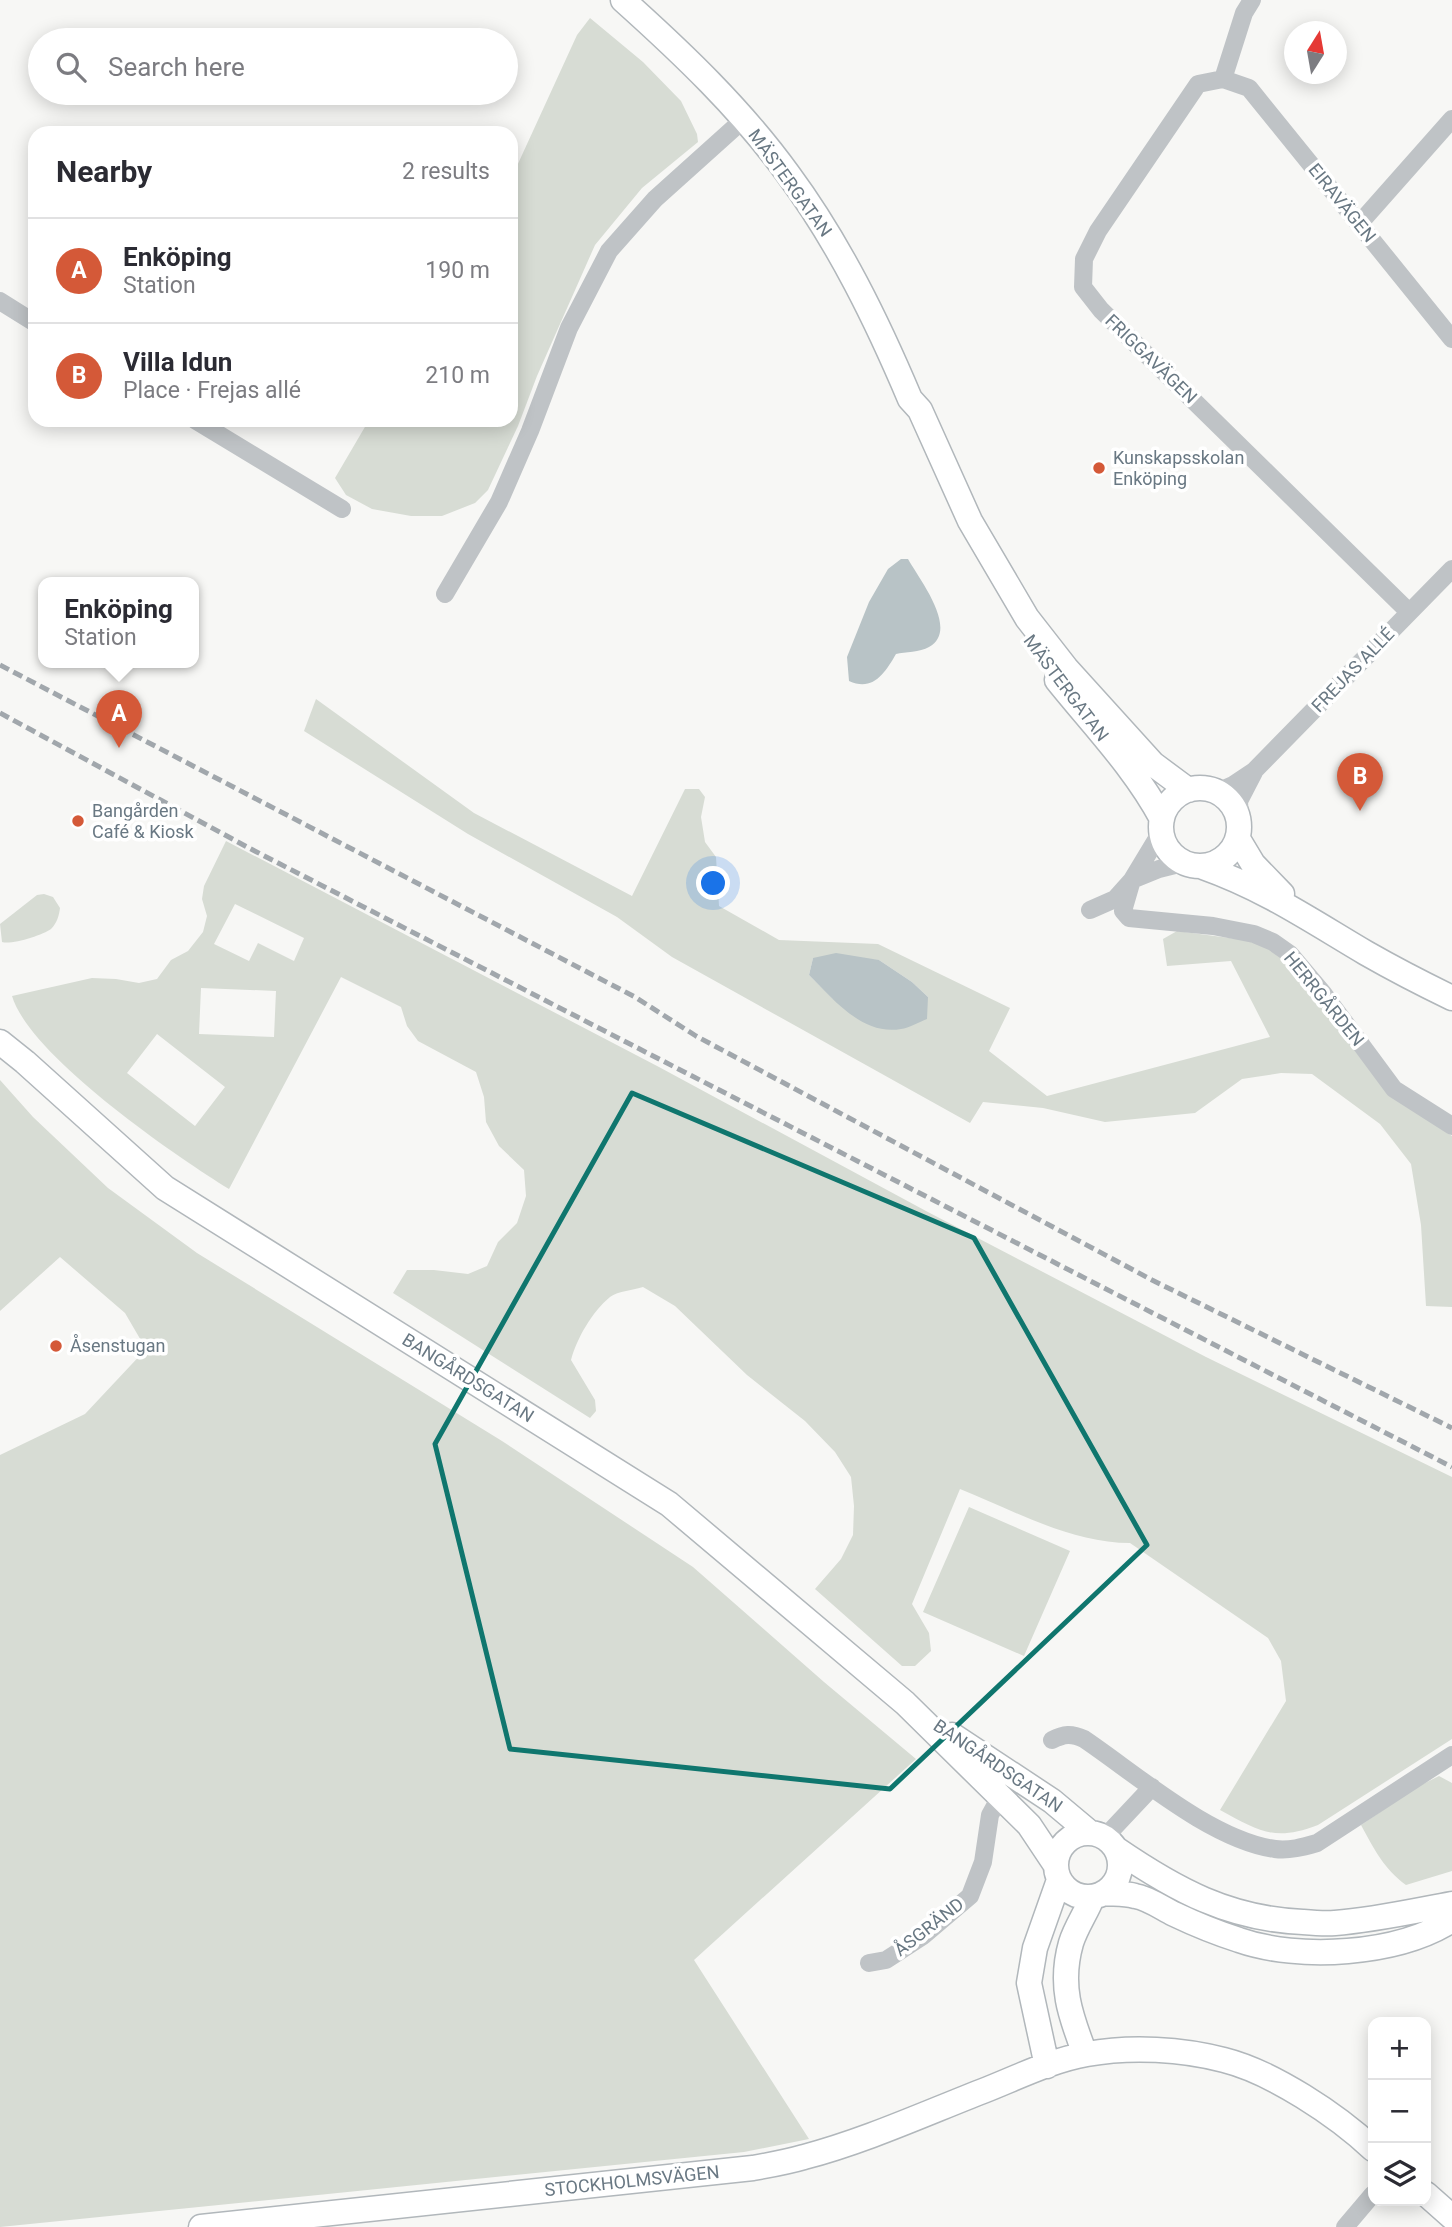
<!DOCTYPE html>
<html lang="en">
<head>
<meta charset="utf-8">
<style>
  :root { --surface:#fff; --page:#f7f7f7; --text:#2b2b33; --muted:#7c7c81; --line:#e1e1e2; --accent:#d45938 }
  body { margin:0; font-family:Roboto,sans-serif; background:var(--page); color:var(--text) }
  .controls { position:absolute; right:21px; bottom:21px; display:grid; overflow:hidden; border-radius:14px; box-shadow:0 4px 18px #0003 }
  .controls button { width:63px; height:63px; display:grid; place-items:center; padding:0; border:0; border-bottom:2px solid var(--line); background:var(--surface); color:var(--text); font:35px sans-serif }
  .compass { position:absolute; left:1284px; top:21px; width:63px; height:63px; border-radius:50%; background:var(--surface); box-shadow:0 4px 18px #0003; rotate:11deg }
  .you { position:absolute; left:714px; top:884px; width:24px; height:24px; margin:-18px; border:5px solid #fff; border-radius:50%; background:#1a73e8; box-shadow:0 0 0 10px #1a73e833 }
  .badge { display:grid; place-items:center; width:46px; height:46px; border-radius:50%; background:var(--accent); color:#fff; font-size:23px; font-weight:700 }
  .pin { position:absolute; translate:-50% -58px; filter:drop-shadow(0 2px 4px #0008) }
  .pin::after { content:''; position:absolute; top:37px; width:24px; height:21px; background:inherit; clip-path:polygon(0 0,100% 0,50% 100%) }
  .popup { position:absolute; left:38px; top:577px; width:161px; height:91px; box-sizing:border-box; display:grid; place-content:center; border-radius:14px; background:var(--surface); filter:drop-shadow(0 2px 5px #0005); font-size:23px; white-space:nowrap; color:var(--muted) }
  .popup b { font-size:26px; color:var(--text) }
  .popup::after { content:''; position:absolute; left:50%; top:100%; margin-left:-14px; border:14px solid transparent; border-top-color:var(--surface) }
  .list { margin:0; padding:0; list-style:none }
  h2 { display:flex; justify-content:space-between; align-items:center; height:91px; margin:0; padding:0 28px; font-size:30px }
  h2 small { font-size:23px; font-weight:400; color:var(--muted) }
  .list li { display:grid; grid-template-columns:46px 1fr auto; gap:21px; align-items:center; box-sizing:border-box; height:105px; padding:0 28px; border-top:2px solid var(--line) }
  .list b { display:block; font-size:26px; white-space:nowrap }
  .list p { margin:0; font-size:23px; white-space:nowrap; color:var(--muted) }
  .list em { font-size:23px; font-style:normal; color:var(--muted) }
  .icon { flex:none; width:38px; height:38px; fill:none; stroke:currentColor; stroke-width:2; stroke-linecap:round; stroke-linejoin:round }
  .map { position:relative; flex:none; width:1452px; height:2227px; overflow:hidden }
  .search { position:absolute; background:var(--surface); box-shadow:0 4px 18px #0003; left:28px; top:28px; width:490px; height:77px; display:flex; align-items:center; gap:18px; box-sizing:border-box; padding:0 24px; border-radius:38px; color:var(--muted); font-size:26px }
  .panel { position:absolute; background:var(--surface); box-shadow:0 4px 18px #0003; left:28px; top:126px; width:490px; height:301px; border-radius:21px }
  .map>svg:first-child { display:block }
</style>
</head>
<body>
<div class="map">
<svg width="1452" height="2227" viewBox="0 0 1452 2227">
  <rect width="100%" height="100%" fill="#f7f7f5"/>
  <!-- green -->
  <path fill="#d7dcd4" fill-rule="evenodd" d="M590 18 643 62 681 101 697 134 698 142 642 188 595 245 537 376 518 426 488 490 475 503 442 516H411L372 509 346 495 335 478 369 420H511V179L577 35Z
    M316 699 474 813 632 896 685 789H699L705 797 701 817 705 842 716 857 719 906 779 940 878 944 1010 1008 989 1051 1047 1096 1270 1037 1231 961 1167 966 1163 939 1177 931 1252 941 1269 949 1284 960 1390 1095 1452 1136V1307L1426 1306 1421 1225 1411 1164 1380 1124 1312 1074 1281 1073 1242 1079 1195 1113 1105 1122 1043 1108 983 1102 970 1123 672 957 617 917 468 834 304 731ZM813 958 879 960 912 982 928 997 833 999 809 975Z
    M226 841 659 1067 926 1211 1206 1357 1452 1477V1739L1318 1825C1274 1842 1259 1831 1220 1810L1286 1701 1281 1661 1268 1638 1130 1543C1071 1543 1015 1511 960 1489L912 1604 929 1633 931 1651 915 1666H902L815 1589 841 1559 853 1535 854 1506 851 1477 835 1452 805 1421 747 1375 675 1306 643 1287C634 1290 618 1291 610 1297 592 1312 577 1338 571 1360L595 1400 596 1411 590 1418 393 1293 407 1270H434L468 1274 487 1266 498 1242 517 1223 526 1196 524 1170 499 1146 486 1122 484 1097 476 1072 418 1041 407 1026 401 1007 341 977 229 1189C174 1155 30 1056 12 996L92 978 116 979 139 983 157 979 171 960 188 951 203 932 207 916 202 899 204 886ZM235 904 304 938 294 961 258 943 249 961 214 944ZM201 988 276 991 274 1037 199 1034ZM157 1034 225 1087 195 1126 127 1073Z
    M44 894 53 897 60 908C59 916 57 923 51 929 43 935 12 945 2 942L0 924 37 895Z
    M0 1080 33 1117 108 1188 197 1253 502 1441 693 1567 824 1682 916 1759 694 1960 809 2139 744 2152 0 2227V1455L85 1414 146 1349 125 1313 60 1257 0 1311Z
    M969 1507 1070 1551 1024 1656 923 1612Z
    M1439 1776 1452 1783V1871L1406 1885C1384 1869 1374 1849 1361 1825L1417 1787Z"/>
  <!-- water -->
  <path fill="#b8c3c6" d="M901 559H908C919 579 960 630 929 647 920 652 905 652 896 654 885 673 873 692 849 681L847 657 869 602 888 569Z
    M836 953 879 960 912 982 928 997 927 1019C919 1022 909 1028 901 1029 863 1036 833 999 809 975L813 958Z"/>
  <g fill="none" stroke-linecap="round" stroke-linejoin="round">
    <!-- secondary casing -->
    <g stroke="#b1b7bb" stroke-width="27">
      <path id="secondary" d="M623 0C682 53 741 109 788 174 839 243 877 321 910 399L920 410 970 521 1027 618 1066 668 1153 764 1188 790
        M1057 680C1093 725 1135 768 1162 819
        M1161 827a39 39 0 1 1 78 0a39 39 0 1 1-78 0Z
        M1238 839 1253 864 1282 894
        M1203 867C1265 889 1310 920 1366 953 1394 969 1423 984 1452 998
        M0 1042 25 1062 165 1188 669 1504 905 1703 1029 1825 1055 1864
        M952 1735 1052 1801 1089 1832
        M1056 1865a32 32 0 1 1 64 0a32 32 0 1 1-64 0Z
        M1116 1849C1176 1890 1229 1919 1303 1922 1314 1923 1325 1924 1335 1923 1374 1920 1414 1911 1452 1904
        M1103 1893C1113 1894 1125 1893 1135 1896 1148 1898 1162 1908 1174 1914 1195 1924 1217 1933 1239 1940 1299 1961 1398 1955 1452 1920
        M1085 2054C1070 2015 1059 1985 1071 1943 1076 1927 1086 1913 1092 1898
        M1047 2066 1029 1983 1035 1948 1059 1880
        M1426 2194 1452 2217
        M201 2227 753 2168C770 2165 787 2162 804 2157 865 2141 924 2114 983 2091 1016 2078 1052 2060 1087 2054 1131 2046 1182 2049 1224 2060 1272 2072 1337 2115 1373 2149"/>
    </g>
    <!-- street -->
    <path stroke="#bfc3c6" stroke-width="18" d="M1223 79 1244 13 1252 0
      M1359 224 1452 119
      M0 301 35 323
      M195 420 342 509
      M445 594 499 502 530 431 569 328 609 251 655 199 744 119
      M1409 612 1101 310 1083 287 1084 259 1098 231 1198 84 1223 79 1249 88 1452 339
      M1217 792 1233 785 1254 771 1452 569
      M1240 821 1239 801 1254 772
      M1132 880 1123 911 1129 918 1213 926 1254 934 1273 942 1290 954 1323 993 1394 1089 1452 1126
      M1132 880 1159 869 1183 863
      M1090 910 1115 899 1132 880 1161 832
      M1052 1740C1064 1734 1071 1733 1084 1739 1136 1774 1211 1840 1275 1849 1289 1851 1303 1847 1317 1843L1452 1755
      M1105 1837 1152 1787
      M869 1963 886 1960 923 1936 970 1896 983 1862 990 1815 1000 1797
      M1345 2227 1373 2194"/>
    <!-- secondary -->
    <use href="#secondary" stroke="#fff" stroke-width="24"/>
    <!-- rail -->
    <path stroke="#a1a7ac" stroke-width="5" stroke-dasharray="10 5" stroke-linecap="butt" d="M0 665 635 997 696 1036 1152 1280 1452 1428
      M0 713 249 848 1452 1467"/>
  </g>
  <!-- marked area -->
  <path fill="none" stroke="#0f766e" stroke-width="5" stroke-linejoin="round" d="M632 1093 974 1238 1147 1545 890 1789 510 1749 435 1444Z"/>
  <!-- markers -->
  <g fill="#d45938" stroke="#fff" stroke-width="2.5">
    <circle cx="1099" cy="468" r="7"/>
    <circle cx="78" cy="821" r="7"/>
    <circle cx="56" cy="1346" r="7"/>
  </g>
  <g text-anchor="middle" stroke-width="7" stroke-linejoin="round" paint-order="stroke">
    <!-- street labels -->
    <g font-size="18" fill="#697883" stroke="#fff">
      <text transform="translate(790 183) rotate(54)" y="6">MÄSTERGATAN</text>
      <text transform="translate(1342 203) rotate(51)" y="6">EIRAVÄGEN</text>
      <text transform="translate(1151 359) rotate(44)" y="6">FRIGGAVÄGEN</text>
      <text transform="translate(1353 670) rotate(-46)" y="6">FREJAS ALLÉ</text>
      <text transform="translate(1066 688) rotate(53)" y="6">MÄSTERGATAN</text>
      <text transform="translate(1324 999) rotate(51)" y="6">HERRGÅRDEN</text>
      <text transform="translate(468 1378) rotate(32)" y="6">BANGÅRDSGATAN</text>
      <text transform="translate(998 1766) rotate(34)" y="6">BANGÅRDSGATAN</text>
      <text transform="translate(929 1927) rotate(-38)" y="6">ÅSGRÄND</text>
      <text transform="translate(632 2181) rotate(-6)" y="6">STOCKHOLMSVÄGEN</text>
    </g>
    <!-- poi labels -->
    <g font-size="18" fill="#697883" stroke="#fff" text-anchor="start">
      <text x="1113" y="464">Kunskapsskolan<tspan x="1113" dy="21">Enköping</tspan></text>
      <text x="92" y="817">Bangården<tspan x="92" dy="21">Café &amp; Kiosk</tspan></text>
      <text x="70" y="1352">Åsenstugan</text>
    </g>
  </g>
</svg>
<div class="controls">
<button>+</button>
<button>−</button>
<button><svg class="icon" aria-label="layers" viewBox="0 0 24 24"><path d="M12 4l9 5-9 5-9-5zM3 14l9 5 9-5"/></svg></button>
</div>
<svg class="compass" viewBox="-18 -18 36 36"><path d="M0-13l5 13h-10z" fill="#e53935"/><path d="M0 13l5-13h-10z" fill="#7c7c81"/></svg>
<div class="you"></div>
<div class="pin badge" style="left:119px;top:748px">A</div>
<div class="popup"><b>Enköping</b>Station</div>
<div class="pin badge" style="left:1360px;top:811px">B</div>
<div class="search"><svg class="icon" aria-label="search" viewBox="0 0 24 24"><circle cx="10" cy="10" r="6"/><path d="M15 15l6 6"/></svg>Search here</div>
<section class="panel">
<h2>Nearby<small>2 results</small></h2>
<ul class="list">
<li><span class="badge">A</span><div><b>Enköping</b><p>Station</p></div><em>190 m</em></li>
<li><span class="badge">B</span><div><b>Villa Idun</b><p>Place · Frejas allé</p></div><em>210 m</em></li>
</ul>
</section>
</div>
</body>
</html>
